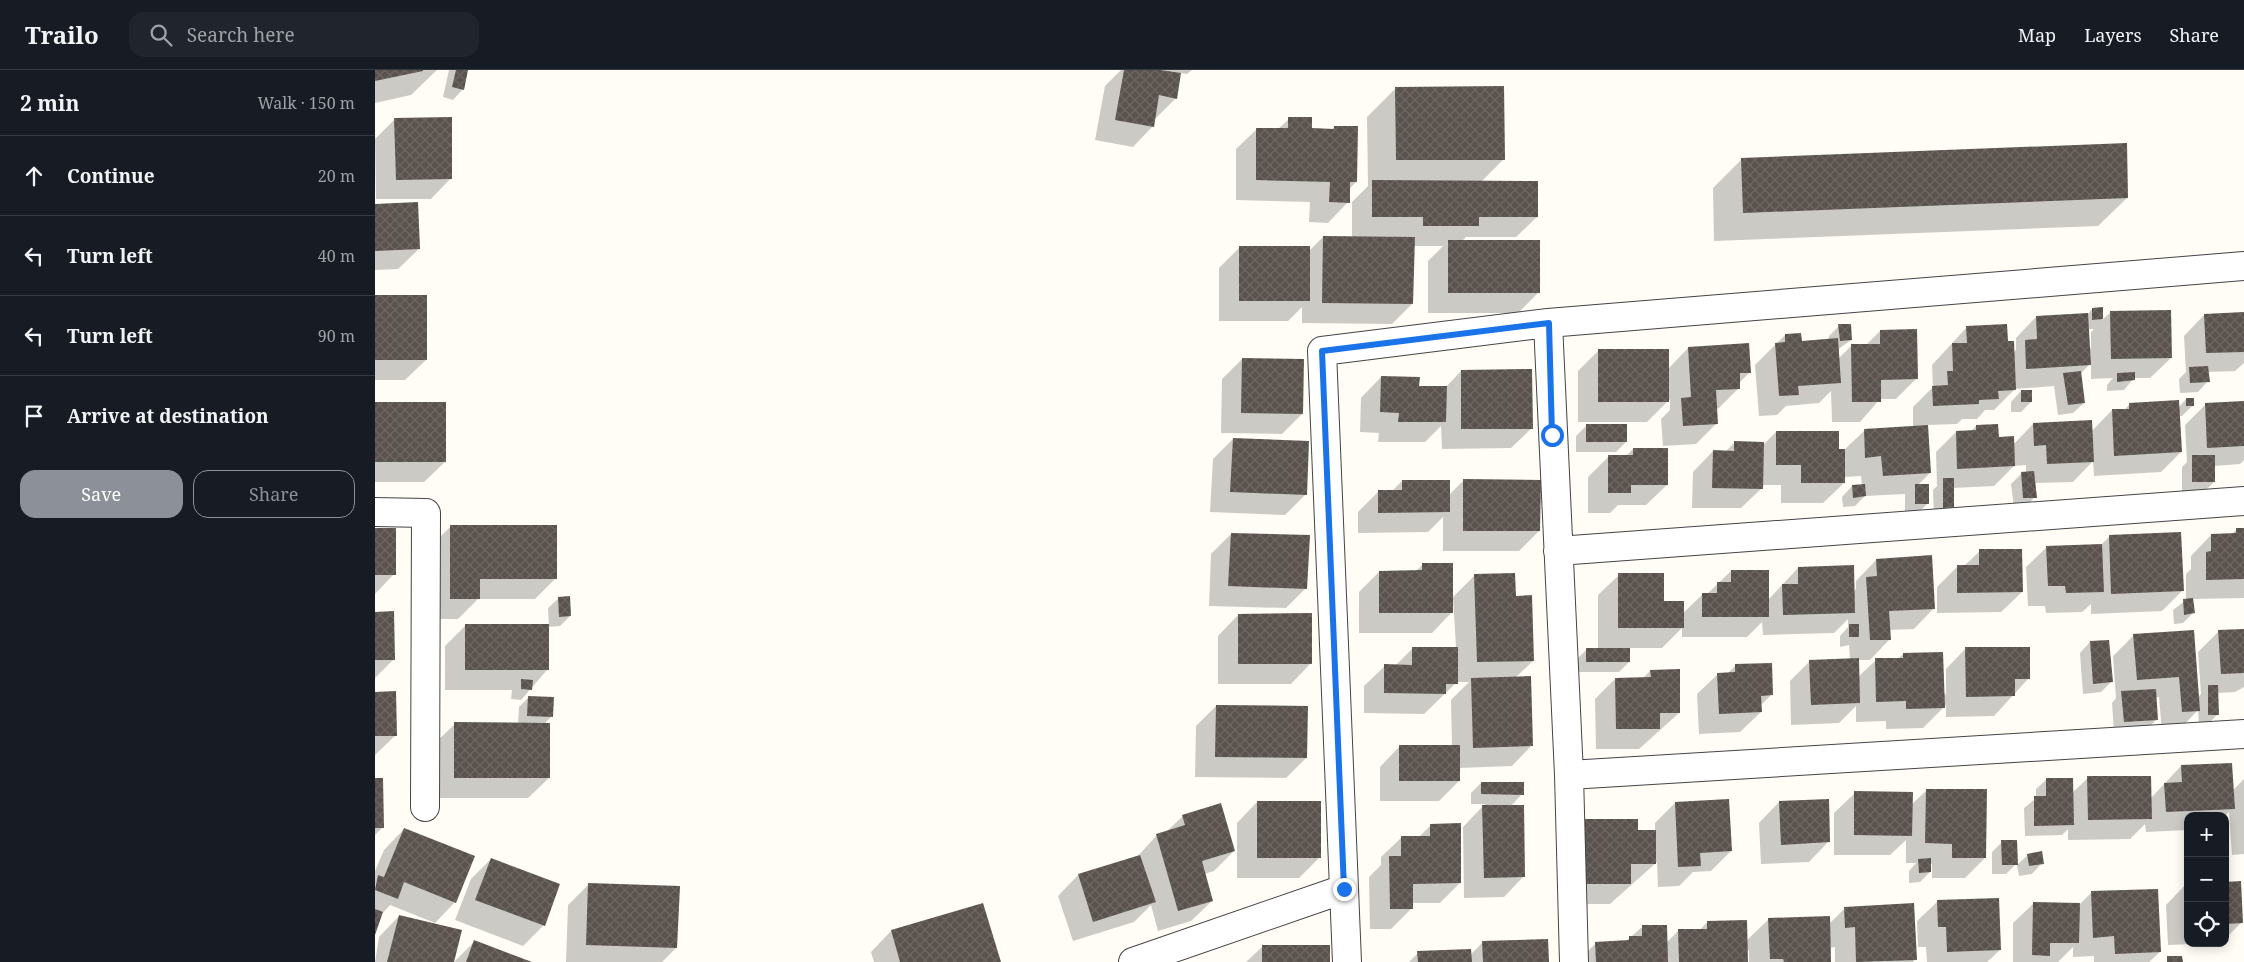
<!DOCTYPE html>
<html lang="en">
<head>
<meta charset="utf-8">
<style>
  :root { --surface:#171b24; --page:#20242c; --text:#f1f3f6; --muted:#9ea1a6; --line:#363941; --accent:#8c9099 }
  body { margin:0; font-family:"Noto Serif",serif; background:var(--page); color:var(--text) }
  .controls { position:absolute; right:15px; bottom:15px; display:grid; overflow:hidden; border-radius:10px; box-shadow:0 2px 12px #0003 }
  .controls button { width:45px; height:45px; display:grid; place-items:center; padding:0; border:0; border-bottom:1px solid var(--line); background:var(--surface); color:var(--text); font:25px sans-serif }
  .stop { position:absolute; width:15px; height:15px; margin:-11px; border:4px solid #1a73e8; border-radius:50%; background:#fff }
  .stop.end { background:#1a73e8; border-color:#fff; box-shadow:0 1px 5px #0008 }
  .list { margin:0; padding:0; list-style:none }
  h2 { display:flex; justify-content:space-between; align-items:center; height:65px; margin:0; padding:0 20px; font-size:21px }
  h2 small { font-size:16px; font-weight:400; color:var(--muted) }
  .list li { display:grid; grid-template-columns:32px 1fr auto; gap:15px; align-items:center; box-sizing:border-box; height:80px; padding:0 20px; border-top:1px solid var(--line) }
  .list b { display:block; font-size:19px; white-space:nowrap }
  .list em { font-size:16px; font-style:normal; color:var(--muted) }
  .actions { display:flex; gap:10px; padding:15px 20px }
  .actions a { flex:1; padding:11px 0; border:1px solid var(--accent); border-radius:15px; text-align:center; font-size:18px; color:var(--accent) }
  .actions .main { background:var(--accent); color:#fff }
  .icon { flex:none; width:28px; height:28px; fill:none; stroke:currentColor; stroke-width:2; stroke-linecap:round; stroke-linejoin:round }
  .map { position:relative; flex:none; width:1869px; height:892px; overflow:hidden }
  header { display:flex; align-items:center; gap:30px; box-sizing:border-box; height:70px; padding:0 25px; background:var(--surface); border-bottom:1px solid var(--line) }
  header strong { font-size:24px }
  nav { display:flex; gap:28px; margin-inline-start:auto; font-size:18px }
  .search { width:350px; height:45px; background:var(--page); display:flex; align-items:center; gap:12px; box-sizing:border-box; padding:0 18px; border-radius:15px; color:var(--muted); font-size:19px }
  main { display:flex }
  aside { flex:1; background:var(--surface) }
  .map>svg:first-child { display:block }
</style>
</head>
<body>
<header>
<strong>Trailo</strong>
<div class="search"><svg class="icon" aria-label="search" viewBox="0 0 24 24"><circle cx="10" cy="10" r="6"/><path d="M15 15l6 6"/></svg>Search here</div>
<nav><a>Map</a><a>Layers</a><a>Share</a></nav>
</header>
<main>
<aside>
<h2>2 min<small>Walk · 150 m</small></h2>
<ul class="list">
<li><svg class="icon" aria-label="ahead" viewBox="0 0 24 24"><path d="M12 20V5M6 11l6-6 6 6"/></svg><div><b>Continue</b></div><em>20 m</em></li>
<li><svg class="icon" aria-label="left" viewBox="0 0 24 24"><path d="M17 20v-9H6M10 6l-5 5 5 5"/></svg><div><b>Turn left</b></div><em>40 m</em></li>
<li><svg class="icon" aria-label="left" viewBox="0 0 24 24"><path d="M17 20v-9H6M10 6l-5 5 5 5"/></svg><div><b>Turn left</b></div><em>90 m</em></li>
<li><svg class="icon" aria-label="arrive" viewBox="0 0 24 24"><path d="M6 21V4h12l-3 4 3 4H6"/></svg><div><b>Arrive at destination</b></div></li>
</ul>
<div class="actions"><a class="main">Save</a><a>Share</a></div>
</aside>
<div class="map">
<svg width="1869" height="892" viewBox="0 0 1869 892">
  <defs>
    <pattern id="building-cross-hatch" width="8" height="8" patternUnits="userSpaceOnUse" patternTransform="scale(1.25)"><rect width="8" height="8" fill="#5a524d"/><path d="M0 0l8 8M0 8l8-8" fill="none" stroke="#6d6662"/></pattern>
  </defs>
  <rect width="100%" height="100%" fill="#fffdf5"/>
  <!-- shadow -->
  <path fill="#0003" fill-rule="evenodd" d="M0 0H62L36 25 0 33Z
    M74 0H92L88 19 78 30 68 27Z
    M746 0H817L812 4 805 3 801 28 780 49 778 56 758 77 720 70 730 16Z
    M1021 18 1129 89 1106 112 1162 147 1141 167H1091L1087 171 1164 222 1143 243H1053V191L1068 176H1038L1037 234 1017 254 927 253V237L913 251H844V198L864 178 933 182 948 167 977 168V132L993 116 992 47Z
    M20 49 76 108 56 129H1L0 69Z
    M914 49 936 60H956L959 57 981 112 974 119 973 132 953 153 934 152 935 132 861 130V79L882 59H903Z
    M1367 89 1752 128 1723 156 1339 171 1338 118Z
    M0 135 44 179 23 199 0 200Z
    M0 226 51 290 30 310H0Z
    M1727 238V250L1736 242 1796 288 1775 308H1759L1749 320 1732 321V315L1738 308 1716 309V293L1705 304 1709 333 1698 343 1683 345 1679 316 1640 319 1619 340H1610L1602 349H1587L1582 354 1552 355 1555 403 1543 415 1553 433 1542 444H1530V424L1490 426 1480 436 1468 437 1467 427 1477 416 1487 415 1486 406 1469 407V413L1448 433H1406V415H1387V418L1366 438H1317L1318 402 1338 381 1350 382 1360 372 1387 376 1401 362 1469 380 1490 360 1538 357V337L1558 317 1557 295 1592 257 1632 272 1638 283 1641 280V268L1661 247 1712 245 1717 239ZM1712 259H1719L1716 262V278H1714Z
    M1869 244V293L1860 301 1833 302V311L1823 322 1805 323 1804 309 1811 302 1809 266 1829 245Z
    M1464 256 1476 270 1462 280 1463 289 1476 276 1491 275 1505 261 1542 308 1521 329H1505L1485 352H1457L1456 321 1444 333 1411 336 1402 345 1384 346 1380 295 1410 265 1426 272 1454 270V266Z
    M1313 278 1375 302 1364 313V318L1344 338 1341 339 1342 353 1321 374 1288 376 1286 349 1295 340V329L1272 352H1203V301L1224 280 1293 299Z
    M867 289 927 344 907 364 846 363 847 309Z
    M1086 301 1157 358 1136 378 1067 379 1066 356 1050 372H1003L1004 363 985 362 986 328 1006 307 1043 317 1070 318Z
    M1646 321 1656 332 1646 342H1636V332Z
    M1811 329 1818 335 1807 346H1804L1806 382 1786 402 1719 406 1718 391 1698 412 1659 413 1660 427 1650 437 1639 438 1636 414 1647 403H1651V395L1639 396 1619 416 1578 418V437L1568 447 1559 448 1558 420 1562 416 1561 382 1581 362 1596 361 1601 356 1638 375 1658 354 1717 361 1737 340H1749L1755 334 1804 337Z
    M1869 332V390L1865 394 1839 396V412L1829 422H1807V397L1812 392 1810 355 1831 334Z
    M0 334 70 392 49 412H0Z
    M1211 356 1251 372 1241 382H1201V366Z
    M858 369 930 425 910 445 835 442 838 389Z
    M1258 379 1292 415 1271 435H1243L1235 443H1213V407L1233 387H1250Z
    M1089 410 1164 461 1144 481H1068V447L1053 462 983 463V442L1004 421H1017L1027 411 1074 425Z
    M76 456 181 508 160 529H103L83 549H55V477Z
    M0 459 19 504 0 524Z
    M1862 459H1869V528L1817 529 1818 543 1808 553 1799 554 1798 540 1811 530V504L1816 499V486L1836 465H1856Z
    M856 464 931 518 911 538 834 536 836 484Z
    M1734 467 1807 521 1787 541 1716 544V534L1707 542 1671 543 1670 536H1653L1651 497 1672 477 1726 475Z
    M1605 481 1647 522 1626 542 1562 543V517L1583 496H1589Z
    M1501 490 1559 538 1539 559 1514 560 1515 569 1495 590H1483V607L1501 590 1523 589 1528 584 1571 625V599L1591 578 1654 608 1619 646 1571 647V635L1548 658 1511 659V651L1481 652V636L1464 653 1416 655 1415 611 1435 591 1475 589 1474 575 1465 577V566L1473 557V549L1459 563 1388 565 1387 552 1372 567H1307V558L1287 578H1254V592L1244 602H1201V590L1212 579H1223V525L1244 505 1307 544 1328 524H1332L1356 501 1393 530 1423 498 1479 521 1481 519V511Z
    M1048 494 1077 542 1057 563H984V522L1004 502 1041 501Z
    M1100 505 1140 527 1158 591 1140 608 1157 675 1137 696 1084 698V711L1064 731H1005V697L1025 676H1077L1076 630 1094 612H1082L1049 644 989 643V616L1010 596H1020L1038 578H1081L1078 527Z
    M184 528 195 546 185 556 172 557V600L146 630 136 629 137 620H70V576L90 556H174L173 538Z
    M0 543 19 589 0 608Z
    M863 545 936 593 916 614H843V566Z
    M1869 560V617L1860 622 1842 623 1843 644 1832 655H1824L1823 640 1803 661 1787 662 1784 627H1780L1782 649 1771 660 1739 662 1737 633 1741 628 1738 586 1759 565 1818 561 1823 627 1826 624 1823 582 1844 561Z
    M1715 572 1736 612 1726 622 1708 624 1705 583Z
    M1360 596 1397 624 1385 636 1386 642 1365 662 1324 664 1322 624 1343 604H1352Z
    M1275 601 1304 643 1264 679H1221L1220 629 1240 609 1268 608Z
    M0 623 21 665 0 685Z
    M154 627 177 646 169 654 174 708 153 728H59V674L80 654H143L144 637Z
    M841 636 931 688 911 708 820 707 821 656Z
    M1806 696 1857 721 1869 709V784L1857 785 1854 742 1850 746H1813V760L1771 762 1770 754 1755 769 1693 770V759L1687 765 1650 766 1649 738 1661 728V719L1672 709 1697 723 1713 708 1775 729Z
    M0 709 8 757 0 765Z
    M1106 713 1147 724 1136 736 1149 806 1129 827 1089 828 1088 757 1110 734H1096V723Z
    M1552 720 1610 788 1590 808H1557V794H1555V802L1545 812 1534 813V801L1541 793H1531V770L1515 785H1459V743L1480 723 1536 735Z
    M882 732 945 787 924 808H862V753Z
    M1404 732 1454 771 1434 792 1386 794 1384 753Z
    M1300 733 1356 781 1336 801 1318 802 1304 816 1283 817 1282 792 1235 834H1188L1262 761H1280V753Z
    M808 746 859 781 839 801 829 804 837 831 816 851 783 861 776 835 759 852 698 871 683 826 703 805 762 787 782 765 791 762Z
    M1056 755 1085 813 1065 833H1037V838L1016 859H995L994 807 1006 795V787L1027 767H1044Z
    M29 759 80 832 60 853 15 835 7 844 0 862V801L9 780Z
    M1627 772 1641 794 1631 804H1617V782Z
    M1653 785 1667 793 1657 804 1644 806 1642 795Z
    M116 789 169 855 148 876 80 850 96 809Z
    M1850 813 1866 853 1850 869Z
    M214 814 301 878 287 892H191L193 835Z
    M1811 814 1813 873H1842L1793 875 1791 835Z
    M1716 823 1785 882 1774 892H1719V886L1698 887V877L1683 892H1638V853L1659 833 1705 834Z
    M1563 831 1625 880 1612 892H1552L1551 877H1543L1542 851Z
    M1470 838 1540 889 1538 892H1460V877L1454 878 1455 892H1374V880H1372V892H1202L1221 873 1250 872 1267 857 1291 873 1303 861 1325 860 1332 852 1371 871 1394 849 1454 854Z
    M24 846 77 892H0L4 867Z
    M516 861 624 892H499L496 882Z
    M100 871 154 892H79Z
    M1108 872 1173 892H1034L1043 883 1095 885Z
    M888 876 954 892H871Z"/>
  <!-- building -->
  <path fill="url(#building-cross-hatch)" d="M0 0H48V1L0 11Z
    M81 0H93L89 20 77 17Z
    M749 0H785L806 3 802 29 784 25 779 57 740 50Z
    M1129 16 1130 90H1021L1020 17Z
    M77 47V109L21 110 19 48Z
    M913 47H937V58L959 59V56H983L982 112H975V133L954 132 955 112 881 110V58H913Z
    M1752 73 1753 128 1368 143 1366 88Z
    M997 110 1163 111V147H1104V156H1048V147H997Z
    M43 132 45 179 0 181V134Z
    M948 166 1040 167 1038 234 947 233Z
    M1073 170H1165V223H1073Z
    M864 176H935V231H864Z
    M0 225H52V290H0Z
    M1728 237V249L1717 250V238Z
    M1796 240 1797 288 1736 289 1735 241Z
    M1869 242V282L1831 283 1829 244Z
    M1713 243 1716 295 1651 299 1650 270 1662 269 1661 246Z
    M1463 254H1476L1477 270 1465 271Z
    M1632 254 1633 271H1639L1641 320 1623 321 1624 329 1604 330V334L1558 336 1557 316 1573 315 1572 301H1578L1577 273H1592L1591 256Z
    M1542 259 1543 309 1506 310V332H1477L1476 274H1505V260Z
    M1426 263 1427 271 1463 268 1466 313 1423 316 1424 325 1404 326 1400 273 1410 272V264Z
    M1374 273 1376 303H1365V319L1341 320 1343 354 1308 356 1306 328 1316 327 1313 277Z
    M1223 279H1294V332H1223Z
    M867 288 929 289 928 344 866 343Z
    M1833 296 1835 312 1815 313 1814 297Z
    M1157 299 1158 359H1086V300Z
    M1706 301 1710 333 1693 335 1688 303Z
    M1760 302V310L1742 312V303Z
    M1006 306 1045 307 1044 316H1072L1071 352H1023L1024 343 1005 342Z
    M1646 320H1657V332H1646Z
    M1811 328H1819V336H1811Z
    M1804 330 1807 382 1739 386 1737 339H1754V333Z
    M1869 331V376L1832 378 1830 333Z
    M0 332H71V392H0Z
    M1717 350 1719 392 1672 394 1671 375 1659 376 1658 353Z
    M1211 354H1252V372H1211Z
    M1623 354 1624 367 1639 366 1640 396 1582 399 1581 361 1601 360V355Z
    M1553 355 1556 403 1508 406 1506 386 1490 388 1489 359Z
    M1401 361H1464V379H1470V413H1426V395H1401Z
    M858 368 934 371 932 425 855 422Z
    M1359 371 1389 372 1388 419 1337 418 1338 380 1359 381Z
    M1258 378H1293V415H1256V423H1233V385H1258Z
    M1817 385H1840V412H1817Z
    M1659 401 1662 428H1648L1646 402Z
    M1568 408H1579V437L1568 438Z
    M1088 409 1166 410 1165 461H1088Z
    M1027 410H1075V442L1003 443V420H1027Z
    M1490 414 1491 426 1478 428 1477 415Z
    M1540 414H1554V434H1540Z
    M75 455H182V509H105V529H75Z
    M0 458H21V505H0Z
    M1861 458H1869V509L1831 510V482L1836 481V464L1861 463Z
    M1806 462 1809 521 1736 524 1734 465Z
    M856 463 935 465 932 519 853 516Z
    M1727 474 1729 522 1691 523 1690 516H1673L1671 476Z
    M1604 479H1647L1648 522 1582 523V495H1604Z
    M1557 485 1560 539 1514 541 1516 570H1495L1491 507 1502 506 1501 489Z
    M1047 493H1078V543H1004V501L1047 500Z
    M1479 495 1480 543 1408 545 1407 514H1423V497Z
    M1356 500H1394V547H1327V523H1342V512H1356Z
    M1140 503 1141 526 1157 525 1159 591 1102 592 1099 504Z
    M1243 503H1289V531H1309V558H1243Z
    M195 526 196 546 184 547 183 527Z
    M1818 528 1820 543 1809 545 1808 529Z
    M19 541 20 590H0V542Z
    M937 543V594H863V544Z
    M90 554H174V600H90Z
    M1474 554H1484V567H1474Z
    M1869 559V603L1846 604 1843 560Z
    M1819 560 1825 641 1807 642 1804 607 1762 610 1758 564Z
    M1734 570 1738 612 1718 614 1715 571Z
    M1037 577H1083V614H1071V624L1009 623V594L1037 595Z
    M1590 577H1655V609H1640V626L1591 627Z
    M1211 578H1255V592H1211Z
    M1568 582 1570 638 1531 639V631L1501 632 1500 588H1528V583Z
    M1484 588 1485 633 1436 635 1434 590Z
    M1397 593 1398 625 1386 626 1387 642 1344 644 1342 603 1360 602V594Z
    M1305 599V643H1285V659H1241L1240 608 1276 607 1275 600Z
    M1156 606 1158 676 1098 678 1096 608Z
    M146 609 158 610 157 620 146 619Z
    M1833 615H1843L1844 645H1833Z
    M1781 619 1783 650 1749 652 1746 621Z
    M21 621 22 666H0V622Z
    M153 626 179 627 178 647 152 646Z
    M841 635 933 636 932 688 840 687Z
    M79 652 175 653V708H79Z
    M1024 675H1085V711H1024Z
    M1857 693 1860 739 1791 742 1789 713 1807 712 1806 695Z
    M1712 706H1776L1777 749 1713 750Z
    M0 708H8L9 758H0Z
    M1671 708H1698L1699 755 1659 756V726H1671Z
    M1106 712H1149V725L1106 724Z
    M1551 719H1612L1611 788H1577V774L1550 773Z
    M1479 721 1538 722 1537 766 1479 765Z
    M1354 729 1357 781 1325 783 1326 796 1303 797 1300 732Z
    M1454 729 1455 772 1406 775 1404 731Z
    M882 731H946V788H882Z
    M846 733 860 781 827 791 838 831 803 841 781 764 810 755 807 745Z
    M1107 735H1149L1150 807 1109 808Z
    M1208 749H1263V760H1281V794H1256V814H1208Z
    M1086 753V813L1038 814V839H1015L1014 786H1026V766H1055V754Z
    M29 758 100 786 81 833 29 812 23 829 0 820 3 805 9 807Z
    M1626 770H1642L1643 795H1627Z
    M1667 781 1669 794 1654 796 1652 784Z
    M765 785 781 832 718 852 703 804Z
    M116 788 185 814 170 856 100 830Z
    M1556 788V802L1544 803 1543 789Z
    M1866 811 1868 853 1850 854V812Z
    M213 813 305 816 302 878 211 875Z
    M1783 819 1786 882 1740 884 1739 866 1718 868 1716 821Z
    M1624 828 1626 880 1572 882 1571 857H1563L1562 830Z
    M1658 832 1705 833 1704 873H1675V886L1657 885Z
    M608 833 626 892H525L516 860Z
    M1539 833 1542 890 1481 892 1480 857 1470 858 1469 837Z
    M0 839 8 842 0 865Z
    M24 845 87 860 79 892H12Z
    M1455 846 1456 892H1409L1408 889H1395L1393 848Z
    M1372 850 1373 892H1304L1303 859H1332V851Z
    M1267 855H1292L1293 892H1221L1220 872 1254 870V866H1267Z
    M1173 869 1174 892H1108L1107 871Z
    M99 870 157 892H91Z
    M887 875H955V892H887Z
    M1096 879 1097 892H1043L1042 881Z
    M1792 886H1807L1808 892H1792Z"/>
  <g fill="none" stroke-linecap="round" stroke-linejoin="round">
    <!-- minor casing -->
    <g stroke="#444" stroke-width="30">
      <path id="minor" d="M1173 253 1194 705 1199 892
        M0 442 51 443 50 737
        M1183 481 1869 431
        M1194 705 1869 664
        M758 892 969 819
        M972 892 947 281 1173 253 1869 196"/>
    </g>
    <!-- minor -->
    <use href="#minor" stroke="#fff" stroke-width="28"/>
  </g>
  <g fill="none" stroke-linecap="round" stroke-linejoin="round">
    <!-- route -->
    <path stroke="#1a73e8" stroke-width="6" d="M969 819 947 281 1174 253 1177 365"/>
  </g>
</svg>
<div class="controls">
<button>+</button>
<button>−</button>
<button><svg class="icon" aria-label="locate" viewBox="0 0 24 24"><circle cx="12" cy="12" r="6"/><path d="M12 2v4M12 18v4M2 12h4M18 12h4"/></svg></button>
</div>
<div class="stop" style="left:1177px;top:365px"></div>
<div class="stop end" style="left:969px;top:819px"></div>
</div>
</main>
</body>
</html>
